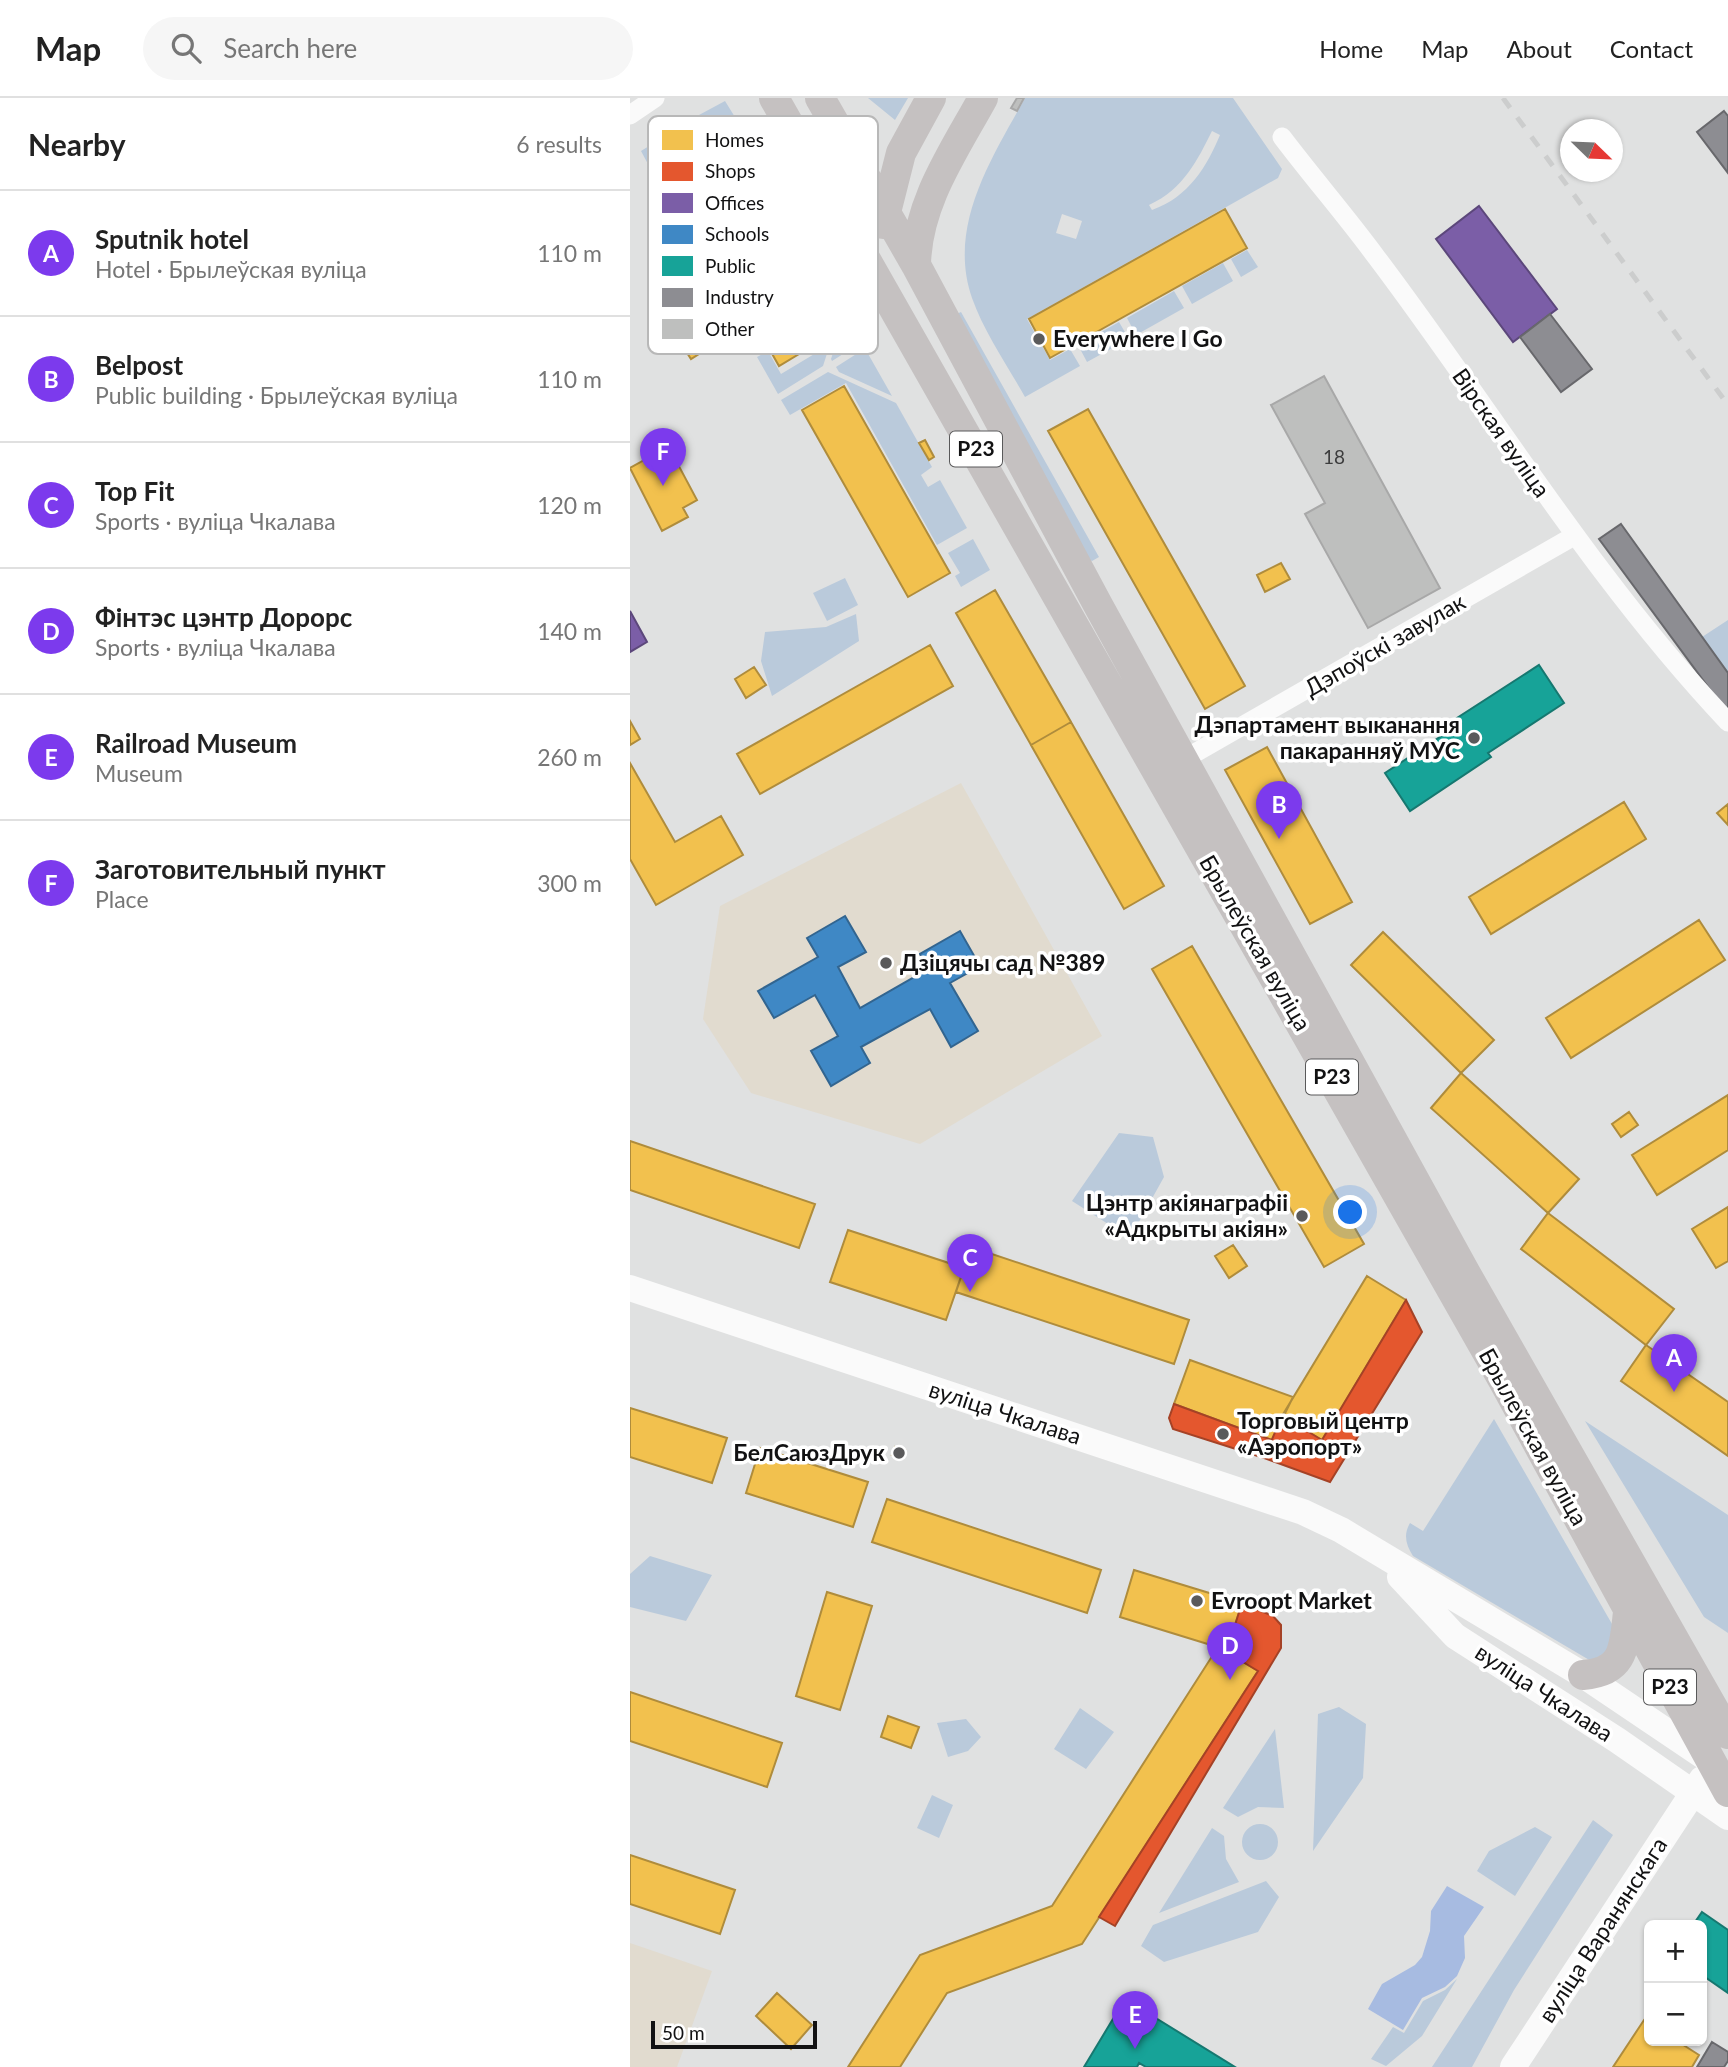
<!DOCTYPE html>
<html lang="en">
<head>
<meta charset="utf-8">
<style>
  :root { --surface:#fff; --page:#f6f6f6; --text:#222; --muted:#767676; --line:#e0e0e0; --accent:#7c3aed }
  body { margin:0; font-family:Lato,sans-serif; background:var(--page); color:var(--text) }
  .controls { position:absolute; right:21px; bottom:21px; display:grid; overflow:hidden; border-radius:10px; box-shadow:0 2px 5px #0004 }
  .controls button { width:63px; height:63px; display:grid; place-items:center; padding:0; border:0; border-bottom:2px solid var(--line); background:var(--surface); color:var(--text); font:35px sans-serif }
  .compass { position:absolute; left:930px; top:21px; width:63px; height:63px; border-radius:50%; background:var(--surface); box-shadow:0 2px 5px #0004; rotate:113deg }
  .scale { position:absolute; left:21px; bottom:18px; width:166px; box-sizing:border-box; padding-left:7px; border:4px solid #121213; border-top:0; font-size:19px; line-height:24px; white-space:nowrap; color:#121213; -webkit-text-stroke:5px #fff; paint-order:stroke }
  .you { position:absolute; left:721px; top:1115px; width:24px; height:24px; margin:-18px; border:5px solid #fff; border-radius:50%; background:#1a73e8; box-shadow:0 0 0 10px #1a73e833 }
  .badge { display:grid; place-items:center; width:46px; height:46px; border-radius:50%; background:var(--accent); color:#fff; font-size:23px; font-weight:700 }
  .pin { position:absolute; translate:-50% -58px; filter:drop-shadow(0 2px 4px #0008) }
  .pin::after { content:''; position:absolute; top:37px; width:24px; height:21px; background:inherit; clip-path:polygon(0 0,100% 0,50% 100%) }
  .list { margin:0; padding:0; list-style:none }
  h2 { display:flex; justify-content:space-between; align-items:center; height:91px; margin:0; padding:0 28px; font-size:30px }
  h2 small { font-size:23px; font-weight:400; color:var(--muted) }
  .list li { display:grid; grid-template-columns:46px 1fr auto; gap:21px; align-items:center; box-sizing:border-box; height:126px; padding:0 28px; border-top:2px solid var(--line) }
  .list b { display:block; font-size:26px; white-space:nowrap }
  .list p { margin:0; font-size:23px; white-space:nowrap; color:var(--muted) }
  .list em { font-size:23px; font-style:normal; color:var(--muted) }
  .icon { flex:none; width:38px; height:38px; fill:none; stroke:currentColor; stroke-width:2; stroke-linecap:round; stroke-linejoin:round }
  .map { position:relative; flex:none; width:1098px; height:1969px; overflow:hidden }
  header { display:flex; align-items:center; gap:42px; box-sizing:border-box; height:98px; padding:0 35px; background:var(--surface); border-bottom:2px solid var(--line) }
  header strong { font-size:33px }
  nav { display:flex; gap:38px; margin-inline-start:auto; font-size:24px }
  .search { width:490px; height:63px; background:var(--page); display:flex; align-items:center; gap:18px; box-sizing:border-box; padding:0 24px; border-radius:38px; color:var(--muted); font-size:26px }
  main { display:flex }
  aside { flex:1; background:var(--surface) }
  .map>svg:first-child { display:block }
</style>
</head>
<body>
<header>
<strong>Map</strong>
<div class="search"><svg class="icon" aria-label="search" viewBox="0 0 24 24"><circle cx="10" cy="10" r="6"/><path d="M15 15l6 6"/></svg>Search here</div>
<nav><a>Home</a><a>Map</a><a>About</a><a>Contact</a></nav>
</header>
<main>
<aside>
<h2>Nearby<small>6 results</small></h2>
<ul class="list">
<li><span class="badge">A</span><div><b>Sputnik hotel</b><p>Hotel · Брылеўская вуліца</p></div><em>110 m</em></li>
<li><span class="badge">B</span><div><b>Belpost</b><p>Public building · Брылеўская вуліца</p></div><em>110 m</em></li>
<li><span class="badge">C</span><div><b>Top Fit</b><p>Sports · вуліца Чкалава</p></div><em>120 m</em></li>
<li><span class="badge">D</span><div><b>Фінтэс цэнтр Дорорс</b><p>Sports · вуліца Чкалава</p></div><em>140 m</em></li>
<li><span class="badge">E</span><div><b>Railroad Museum</b><p>Museum</p></div><em>260 m</em></li>
<li><span class="badge">F</span><div><b>Заготовительный пункт</b><p>Place</p></div><em>300 m</em></li>
</ul>
</aside>
<div class="map">
<svg width="1098" height="1969" viewBox="0 0 1098 1969">
  <rect width="100%" height="100%" fill="#e0e1e1"/>
  <!-- education -->
  <path fill="#e1dbcf" d="M331 685 472 938 290 1046 121 995 73 921 90 808Z
    M0 1845 82 1873 47 1969H0Z"/>
  <!-- green -->
  <path fill="#bacadb" fill-rule="evenodd" d="M238 0H278L265 22Z
    M395 0H603L652 71 648 80 397 221 420 262 440 251 450 268 395 299C377 267 354 234 342 200 317 128 362 60 395 0ZM582 33 590 37C577 68 559 99 522 112L519 107C554 91 568 61 582 33ZM432 116 452 123 446 141 426 135Z
    M95 3 129 58 69 17Z
    M64 20 133 70 212 209 193 268 148 296 127 259 138 253 151 276 196 249 70 27 25 53 36 75 26 81 11 53Z
    M617 152 628 169 611 179 601 161Z
    M593 165 603 183 562 206 552 188Z
    M544 193 554 210 506 237 497 220Z
    M331 214 469 459 462 463 458 461 322 218Z
    M216 216 232 244 202 263 201 261Z
    M489 224 499 241 457 264 448 247Z
    M231 253 237 254 262 298 209 274 206 269Z
    M198 274 266 305 302 369 291 377 298 389 310 382 337 430 307 447 216 285 160 317 151 302Z
    M343 441 360 472 331 489 325 478 330 475 318 455Z
    M215 480 228 507 197 523 183 495Z
    M226 516 229 543 142 598 131 563 135 534 196 529Z
    M1098 522V575L1072 539Z
    M489 1035 523 1039 534 1079 500 1140 442 1103Z
    M864 1321 982 1526 983 1535 977 1554 961 1563 783 1458C776 1447 773 1437 780 1425L793 1433Z
    M955 1323 1098 1417V1535L1074 1519Z
    M20 1458 82 1477 56 1523 0 1509V1476Z
    M709 1609 736 1626 733 1680 683 1753 688 1616Z
    M450 1610 484 1634 456 1671 424 1651Z
    M336 1621 351 1639 338 1653 318 1659 307 1625Z
    M645 1631 654 1710 628 1709 608 1719 593 1710Z
    M302 1697 323 1707 309 1740 287 1730Z
    M963 1722 983 1737 884 1892 842 1969H802Z
    M612 1744a18 18 0 1 1 36 0a18 18 0 1 1-36 0Z
    M905 1729 922 1739 885 1798 847 1773 859 1753Z
    M582 1730 594 1738 596 1761 609 1784 529 1815Z
    M636 1783 649 1799 628 1834 534 1864 511 1848 523 1827Z
    M827 1881 792 1938 756 1968 741 1961 763 1929 774 1935 793 1903 815 1892Z"/>
  <!-- water -->
  <path fill="#a7bbe1" d="M817 1788 854 1809 834 1838 835 1860 827 1878 815 1889 792 1900 773 1932 738 1911 752 1886 785 1867 792 1859 800 1833 801 1813Z"/>
  <!-- homes -->
  <path fill="#f2c14e" stroke="#af8c3c" stroke-width="2" d="M69 31 189 244 149 268 28 54Z
    M595 111 617 150 420 260 399 221Z
    M68 230 80 249 61 261 49 242Z
    M214 288 320 475 278 499 172 312Z
    M458 311 615 588 575 611 418 333Z
    M295 342 304 359 299 362 289 345Z
    M45 345 51 355 44 359 67 402 53 410 58 419 32 433 0 370Z
    M651 465 660 481 635 494 627 477Z
    M365 492 441 624 401 647 326 515Z
    M300 547 323 588 130 696 107 656Z
    M124 569 136 587 116 600 105 581Z
    M0 623 10 641 0 647Z
    M441 624 534 788 494 811 401 647Z
    M637 649 722 804 680 826 595 672Z
    M0 665 45 744 91 718 113 757 26 807 0 761Z
    M994 704 1016 741 861 836 839 799Z
    M1098 706V727L1087 715Z
    M1069 822 1095 862 941 960 916 920Z
    M753 834 864 942 831 975 721 867Z
    M562 848 734 1146 694 1169 522 871Z
    M831 975 949 1081 918 1115 801 1010Z
    M1098 997V1052L1027 1097 1002 1057Z
    M999 1014 1008 1027 991 1039 982 1026Z
    M0 1043 185 1106 169 1150 0 1092Z
    M1098 1109V1163L1086 1170 1062 1131Z
    M918 1115 1044 1211 1016 1247 891 1151Z
    M218 1132 334 1170 316 1222 200 1184Z
    M603 1147 617 1168 599 1180 585 1158Z
    M341 1149 559 1222 544 1266 326 1194Z
    M737 1178 776 1202 692 1342 652 1318Z
    M1016 1247 1098 1304V1358L991 1283Z
    M560 1262 663 1299 642 1342 544 1306Z
    M0 1310 97 1340 82 1385 0 1359Z
    M265 1349 275 1352 272 1360 262 1357Z
    M130 1350 238 1384 223 1429 116 1395Z
    M257 1401 471 1472 457 1515 242 1444Z
    M504 1472 612 1505 597 1552 490 1519Z
    M197 1494 242 1508 210 1612 166 1598Z
    M588 1549 628 1573 452 1846 317 1895 270 1969H218L290 1857 422 1808Z
    M0 1594 152 1645 137 1689 0 1643Z
    M258 1618 289 1629 281 1650 251 1639Z
    M0 1757 105 1792 90 1836 0 1806Z
    M147 1895 182 1927 161 1951 126 1918Z
    M1014 1922 1019 1925V1943H1047L1069 1957 1062 1969H983Z"/>
  <!-- shops -->
  <path fill="#e4572e" stroke="#a54226" stroke-width="2" d="M776 1202 792 1234 700 1384 634 1360 652 1318 692 1342Z
    M544 1306 642 1342 634 1360 543 1331 539 1320Z
    M612 1505 643 1518 651 1527V1550L485 1828 469 1819 628 1573 588 1549 597 1552Z"/>
  <!-- offices -->
  <path fill="#7b5ea7" stroke="#5c477b" stroke-width="2" d="M849 108 927 211 883 244 806 141Z
    M0 513 17 544 0 554Z"/>
  <!-- schools -->
  <path fill="#3f88c5" stroke="#326590" stroke-width="2" d="M215 818 236 854 208 869 230 910 298 871 290 856 330 833 350 868 320 885 348 933 321 949 300 911 231 949 240 965 201 988 181 953 208 938 185 897 144 920 128 893 188 859 177 840Z"/>
  <!-- public -->
  <path fill="#17a398" stroke="#167870" stroke-width="2" d="M909 567 934 605 858 655 861 659 780 713 755 675 831 625 827 620Z
    M1072 1814 1098 1832V1895L1072 1877V1827H1063Z
    M495 1901 605 1969H516L509 1965 507 1969H454Z"/>
  <!-- industry -->
  <path fill="#8d8d92" stroke="#68686c" stroke-width="2" d="M1094 13 1098 18V75L1067 34Z
    M920 216 962 271 931 294 890 239Z
    M991 426 1098 575V616L969 441Z
    M1082 1944 1098 1954V1963L1094 1969H1067Z"/>
  <!-- building -->
  <path fill="#bebfbe" stroke="#a8a8a8" stroke-width="2" d="M387 0H394L387 13 381 10Z
    M694 278 810 490 738 530 675 416 695 405 641 307Z"/>
  <g fill="none" stroke-linecap="round" stroke-linejoin="round">
    <!-- street -->
    <path stroke="#fafafa" stroke-width="19" d="M0 17 25 0
      M652 39C683 80 717 119 747 160 864 315 964 482 1098 624
      M544 667 944 438"/>
    <!-- secondary -->
    <path stroke="#fafafa" stroke-width="26" d="M0 1190 673 1414 711 1432 953 1577 1082 1664
      M770 1479 825 1538 987 1642 1098 1719
      M883 1969 1072 1681"/>
    <!-- primary -->
    <path stroke="#c5c1c1" stroke-width="30" d="M144 0 874 1284 1098 1694
      M190 0 286 167 468 507 835 1174 1098 1636
      M253 126 271 55 301 0
      M286 167C287 105 324 53 353 0
      M953 1577C995 1574 994 1549 998 1514"/>
    <!-- rail -->
    <path stroke="#cccdcd" stroke-width="5" stroke-dasharray="12 12" stroke-linecap="butt" d="M873 0 1098 307"/>
  </g>
  <!-- markers -->
  <g fill="#5a5a5b" stroke="#fff" stroke-width="2.5">
    <circle cx="409" cy="241" r="7"/>
    <circle cx="844" cy="640" r="7"/>
    <circle cx="256" cy="865" r="7"/>
    <circle cx="672" cy="1118" r="7"/>
    <circle cx="593" cy="1336" r="7"/>
    <circle cx="269" cy="1355" r="7"/>
    <circle cx="567" cy="1503" r="7"/>
  </g>
  <g text-anchor="middle" stroke-width="7" stroke-linejoin="round" paint-order="stroke">
    <!-- number labels -->
    <g font-size="19" fill="#3d3d3e">
      <text x="704" y="366">18</text>
    </g>
    <!-- shield labels -->
    <g fill="#fff" stroke="#59595a" stroke-width="2">
      <rect x="320" y="333.5" width="52" height="35" rx="5"/>
      <rect x="676" y="961.5" width="52" height="35" rx="5"/>
      <rect x="1014" y="1571.5" width="52" height="35" rx="5"/>
    </g>
    <g font-size="21" font-weight="bold" fill="#121213">
      <text x="346" y="358">Р23</text>
      <text x="702" y="986">Р23</text>
      <text x="1040" y="1596">Р23</text>
    </g>
    <!-- poi labels -->
    <g font-size="23" font-weight="bold" fill="#121213" stroke="#fff" text-anchor="start">
      <text x="423" y="249">Everywhere I Go</text>
      <text x="830" y="635" text-anchor="end">Дэпартамент выканання<tspan x="830" dy="26">пакаранняў МУС</tspan></text>
      <text x="270" y="873">Дзіцячы сад №389</text>
      <text x="658" y="1113" text-anchor="end">Цэнтр акіянаграфіі<tspan x="658" dy="26">«Адкрыты акіян»</tspan></text>
      <text x="607" y="1331">Торговый центр<tspan x="607" dy="26">«Аэропорт»</tspan></text>
      <text x="255" y="1363" text-anchor="end">БелСаюзДрук</text>
      <text x="581" y="1511">Evroopt Market</text>
    </g>
    <!-- street labels -->
    <g font-size="23" fill="#121213" stroke="#fff">
      <text transform="translate(871 335) rotate(55)" y="8">Вірская вуліца</text>
      <text transform="translate(755 547) rotate(-30)" y="8">Дэпоўскі завулак</text>
      <text transform="translate(625 845) rotate(60)" y="8">Брылеўская вуліца</text>
      <text transform="translate(375 1315) rotate(18)" y="8">вуліца Чкалава</text>
      <text transform="translate(903 1339) rotate(61)" y="8">Брылеўская вуліца</text>
      <text transform="translate(914 1595) rotate(33)" y="8">вуліца Чкалава</text>
      <text transform="translate(973 1832) rotate(-57)" y="8">вуліца Варанянскага</text>
    </g>
  </g>
  <!-- legend -->
  <rect x="18" y="18" width="230" height="238" rx="10" fill="#fff" stroke="#b8b8b8" stroke-width="2"/>
  <rect x="32" y="32" width="31" height="20" fill="#f2c14e"/>
  <rect x="32" y="64" width="31" height="19" fill="#e4572e"/>
  <rect x="32" y="95" width="31" height="20" fill="#7b5ea7"/>
  <rect x="32" y="127" width="31" height="19" fill="#3f88c5"/>
  <rect x="32" y="158" width="31" height="20" fill="#17a398"/>
  <rect x="32" y="190" width="31" height="19" fill="#8d8d92"/>
  <rect x="32" y="221" width="31" height="20" fill="#bebfbe"/>
  <g font-size="19" fill="#121213">
    <text x="75" y="49">Homes</text>
    <text x="75" y="80">Shops</text>
    <text x="75" y="112">Offices</text>
    <text x="75" y="143">Schools</text>
    <text x="75" y="175">Public</text>
    <text x="75" y="206">Industry</text>
    <text x="75" y="238">Other</text>
  </g>
</svg>
<div class="controls">
<button>+</button>
<button>−</button>
</div>
<svg class="compass" viewBox="-18 -18 36 36"><path d="M0-13l5 13h-10z" fill="#e53935"/><path d="M0 13l5-13h-10z" fill="#767676"/></svg>
<div class="scale">50 m</div>
<div class="you"></div>
<div class="pin badge" style="left:1044px;top:1294px">A</div>
<div class="pin badge" style="left:649px;top:741px">B</div>
<div class="pin badge" style="left:340px;top:1194px">C</div>
<div class="pin badge" style="left:600px;top:1582px">D</div>
<div class="pin badge" style="left:505px;top:1951px">E</div>
<div class="pin badge" style="left:33px;top:388px">F</div>
</div>
</main>
</body>
</html>
